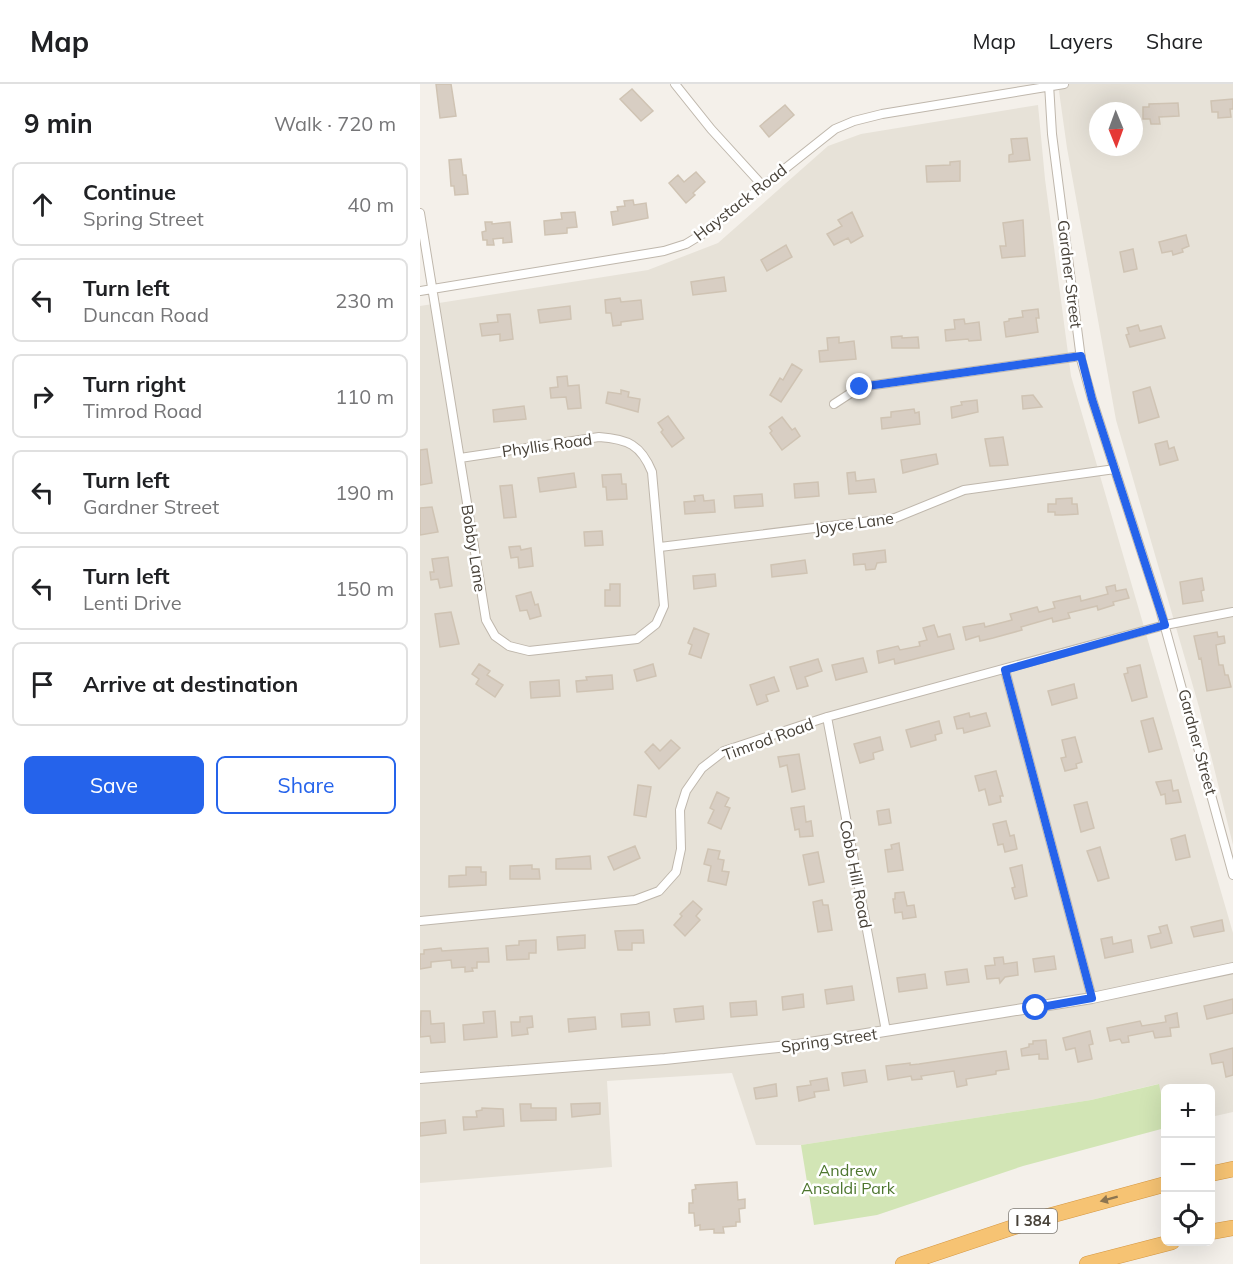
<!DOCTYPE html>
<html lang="en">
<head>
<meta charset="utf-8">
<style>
  :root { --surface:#fff; --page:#f2f2f2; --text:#202124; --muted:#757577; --line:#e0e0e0; --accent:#2563eb }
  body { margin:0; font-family:Mulish,sans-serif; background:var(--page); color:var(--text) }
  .controls { position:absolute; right:18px; bottom:18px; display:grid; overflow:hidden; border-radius:9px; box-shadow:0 6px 24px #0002 }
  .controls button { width:54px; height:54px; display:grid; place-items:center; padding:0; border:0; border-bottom:2px solid var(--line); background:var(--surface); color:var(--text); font:30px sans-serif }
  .compass { position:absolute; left:669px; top:18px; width:54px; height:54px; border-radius:50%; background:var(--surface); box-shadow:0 6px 24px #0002; rotate:179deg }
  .stop { position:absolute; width:18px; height:18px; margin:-14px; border:4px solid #2563eb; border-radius:50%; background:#fff }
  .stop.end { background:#2563eb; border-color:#fff; box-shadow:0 2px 6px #0008 }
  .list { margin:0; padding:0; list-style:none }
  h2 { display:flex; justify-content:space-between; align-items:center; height:78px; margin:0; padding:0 24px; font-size:26px }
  h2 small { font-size:20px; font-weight:400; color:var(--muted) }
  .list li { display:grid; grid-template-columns:39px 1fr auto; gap:18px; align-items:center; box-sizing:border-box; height:84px; margin:0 12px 12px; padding:0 12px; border:2px solid var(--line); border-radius:9px }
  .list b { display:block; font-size:22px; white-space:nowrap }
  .list p { margin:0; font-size:20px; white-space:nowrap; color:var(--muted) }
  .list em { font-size:20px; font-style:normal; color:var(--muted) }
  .actions { display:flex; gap:12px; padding:18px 24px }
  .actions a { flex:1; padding:14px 0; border:2px solid var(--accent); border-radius:9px; text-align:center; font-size:21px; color:var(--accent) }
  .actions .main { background:var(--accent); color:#fff }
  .icon { flex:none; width:33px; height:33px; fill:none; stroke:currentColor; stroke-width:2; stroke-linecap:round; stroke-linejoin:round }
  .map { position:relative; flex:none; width:813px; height:1180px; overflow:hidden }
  header { display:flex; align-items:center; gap:36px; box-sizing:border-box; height:84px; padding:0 30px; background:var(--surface); border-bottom:2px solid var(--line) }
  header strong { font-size:28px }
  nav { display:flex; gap:33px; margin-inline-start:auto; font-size:21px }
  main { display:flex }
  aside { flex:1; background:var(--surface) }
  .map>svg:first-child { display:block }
</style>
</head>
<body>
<header>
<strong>Map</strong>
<nav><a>Map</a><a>Layers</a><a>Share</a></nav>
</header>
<main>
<aside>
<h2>9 min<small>Walk · 720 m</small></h2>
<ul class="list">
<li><svg class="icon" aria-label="ahead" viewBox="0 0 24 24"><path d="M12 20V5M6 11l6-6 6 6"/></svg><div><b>Continue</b><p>Spring Street</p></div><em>40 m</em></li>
<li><svg class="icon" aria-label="left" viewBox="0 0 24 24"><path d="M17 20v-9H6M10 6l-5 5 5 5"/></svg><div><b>Turn left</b><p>Duncan Road</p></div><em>230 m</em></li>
<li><svg class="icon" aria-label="right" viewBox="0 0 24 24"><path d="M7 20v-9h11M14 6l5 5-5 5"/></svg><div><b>Turn right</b><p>Timrod Road</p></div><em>110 m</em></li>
<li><svg class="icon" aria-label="left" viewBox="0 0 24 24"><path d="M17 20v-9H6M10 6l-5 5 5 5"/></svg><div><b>Turn left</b><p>Gardner Street</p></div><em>190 m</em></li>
<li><svg class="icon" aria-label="left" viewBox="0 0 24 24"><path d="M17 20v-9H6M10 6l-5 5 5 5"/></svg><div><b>Turn left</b><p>Lenti Drive</p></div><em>150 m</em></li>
<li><svg class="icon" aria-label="arrive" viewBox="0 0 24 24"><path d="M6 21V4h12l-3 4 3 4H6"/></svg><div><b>Arrive at destination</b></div></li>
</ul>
<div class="actions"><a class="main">Save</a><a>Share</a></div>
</aside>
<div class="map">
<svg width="813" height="1180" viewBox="0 0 813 1180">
  <rect width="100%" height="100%" fill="#f4f0ea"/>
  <!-- residential -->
  <path fill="#e7e2d8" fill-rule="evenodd" d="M638 0H813V761L779 623 696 336 647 64ZM678 27H714V63H678Z
    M618 21 625 95 651 292 813 849V1028L791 1033 790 1004H746L745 1031 738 1000 671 1016 381 1061H336L312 989 187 997 192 1083 0 1099V222L228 186 298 159 408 62 441 50Z"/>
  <!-- green -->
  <path fill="#d2e5b5" d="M739 1000 745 1031V1044L603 1082 457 1131 394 1141 381 1061 671 1016Z"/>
  <!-- building -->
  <path fill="#d8cec3" stroke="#cfc3b3" stroke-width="1.5" d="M16 0H31L36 32 20 34Z
    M212 5 233 27 221 37 200 15Z
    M813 15V25H810L811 33 798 34V28H792L791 17Z
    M758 19 759 32 739 33 740 40H731L730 35H723V23H729V20Z
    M365 21 374 31 349 53 340 42Z
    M607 54 610 76 589 78V71L593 70 591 55Z
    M41 75 43 91H46L48 110 35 111 34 102H31L29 76Z
    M540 77V97L507 98 506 82 530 81V78Z
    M276 88 285 98 273 109 275 111 266 119 249 99 258 91 264 98Z
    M213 116 214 121 226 119 228 134 193 141 191 128 198 127 197 123 205 122 204 117Z
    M155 128 157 143 147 144V149L125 151 124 137 142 135 141 129Z
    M432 128 443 152 431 159 428 154 414 161 407 150 422 142 418 136Z
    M603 136 605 172 582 174 580 162H586L583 139Z
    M65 138H72V140L90 138 92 158 83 159V154L73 155 74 161H67V156H63L62 148 66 147Z
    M766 151 769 162 762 165 763 168 753 171 752 167 742 169 739 158Z
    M366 161 372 173 347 187 341 176Z
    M713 165 717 185 704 188 700 168Z
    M304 193 306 207 273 211 271 198Z
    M200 214 201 218 221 216 223 235 201 238V241L193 242 191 229H186L185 216Z
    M150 222 151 235 120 239 118 226Z
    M618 225 619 234H616L618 248 586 253 584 238 589 237V235L603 233 602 227Z
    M90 230 93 255 80 257V250L62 252 60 240 78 238 77 231Z
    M544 235 545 240 559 238 561 256 549 257 548 255 526 257 525 246 535 245 534 236Z
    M718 241 720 247 741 242 745 254 710 263 706 251 709 250 707 244Z
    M482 252V254L498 253 499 264H472L471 253Z
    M419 253V259L434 257 436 275 400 278 399 267 408 266 407 254Z
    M372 280 382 286 361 318 350 311 360 294 363 296Z
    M147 292 148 302 159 301 161 324 148 325 146 313 131 314 130 304 138 303 137 293Z
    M730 303 739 333 719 339 713 308Z
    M201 306 209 308 208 313 220 315 218 328 186 319 188 308 201 310Z
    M613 311 622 323 603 325 602 312Z
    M557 316 558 328 532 334 531 323 542 321 541 318Z
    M104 322 106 335 74 338 73 326Z
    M494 325 495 329 499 328 500 340 462 345 461 334 471 333V328Z
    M248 332 264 354 252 363 241 348 243 346 238 339Z
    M362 333 372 346 375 344 380 352 362 366 350 349 352 347 349 343Z
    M583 353 588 381 570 382 565 355Z
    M747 357 749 365 754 363 758 376 740 381 735 360Z
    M7 365 12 399 0 401V366Z
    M516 370 518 380 483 389 481 376Z
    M435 388 436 397 454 395 456 408 429 410 427 389Z
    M154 389 156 403 120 408 118 394Z
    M201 390 202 400H206L207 415 187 416 186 403H183L182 391Z
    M398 398 399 412 375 414 374 400Z
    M92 401 96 433 84 434 80 402Z
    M342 410 343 422 315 424 314 412Z
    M283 411 284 417 294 416 295 428 265 430 264 418 275 417 274 412Z
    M652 414V420H657L658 430 642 431H635V428H628V420H636V415Z
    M12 423 18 448 0 451V424Z
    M182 447 183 461 165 462 164 448Z
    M100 462 101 466 111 464 113 482 99 484 98 473 91 474 89 463Z
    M465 466 466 478 457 479 455 485 446 486 445 480 434 481 433 470Z
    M28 473 32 502 20 504 18 495 11 496 10 488H14L12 475Z
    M385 476 387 489 352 493 351 481Z
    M295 490 296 502 274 505 273 492Z
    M782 494 784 506 781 507 783 517 763 520 760 498Z
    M190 500H200V522H185V506H190Z
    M695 501 696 507 706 505 709 514 693 518 694 521 678 526 677 522 648 529 650 534 633 538 632 534 601 543 602 546 573 554 560 557 559 552 546 556 543 543 564 539 565 543 592 536 590 530 617 523 619 528 635 524 633 518 660 512 661 517 688 510 686 503Z
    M111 508 115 521 118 520 121 532 110 535 107 526 100 527 96 512Z
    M31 528 39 560 20 563 15 530Z
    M514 541 518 553 530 550 534 565 475 580 474 575 459 579 457 567 478 562 480 566 500 562 499 558 507 556 503 544Z
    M274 544 289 550 281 574 269 570 272 561 268 559Z
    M797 548 798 553 804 552 805 559 796 561 799 581H803L805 591H808L811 603 787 607 781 574 779 575 774 552Z
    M443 574 447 588 416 596 412 581Z
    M398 575 402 587 385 593 388 602 377 605 370 583Z
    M59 580 70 587 67 591 83 601 75 613 56 600 59 595 52 590Z
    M233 580 236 592 217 597 214 586Z
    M720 581 727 613 712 617 704 590 708 589 707 584Z
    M192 591 193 605 157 608 156 597 167 596 166 593Z
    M354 593 359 607 346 611 348 617 337 621 330 601Z
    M139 596 140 612 111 614 110 598Z
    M654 600 657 614 632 621 628 607Z
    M549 629 550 633 566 629 570 642 544 649 543 644 537 645 534 633Z
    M733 634 742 665 729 668 721 637Z
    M519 637 522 649 515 651 516 656 491 663 486 646Z
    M460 653 463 666 453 669 454 675 440 679 434 660Z
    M655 653 662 678 656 680 657 684 645 687 641 674 646 673 642 656Z
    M251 656 260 664 239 685 225 668 233 660 240 667Z
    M379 670 385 705 372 708 367 681 360 683 358 673Z
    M576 687 583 712H580L581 718 569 721 565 705 559 707 555 692Z
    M751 696 753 707 758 706 761 718 746 720 745 710 741 711 736 698Z
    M218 701 231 703 226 733 214 731Z
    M297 708 309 714 305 722 310 724 301 745 288 739 294 726 290 724Z
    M667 718 674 744 661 748 654 721Z
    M384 722 386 738 391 737 393 752 380 753 379 745 375 746 371 724Z
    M469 725 471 739 459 741 457 727Z
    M586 737 590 752 594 751 597 765 585 768 583 760 578 761 573 740Z
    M765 751 770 773 756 776 751 755Z
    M479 759 483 786 468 788 465 766 472 765 471 761Z
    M215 762 220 774 194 786 188 773Z
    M680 763 689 794 678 797 667 767Z
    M288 765 300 767 298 775 304 776 302 787 309 788 306 801 288 797 291 782 284 780Z
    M398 768 404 798 389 801 383 771Z
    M170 772 171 785H136V775Z
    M112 781V785H119L120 795H90V782Z
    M602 781 607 812 595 815 592 804 595 803 590 784Z
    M46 783H61V788H66V801L29 803V792L46 791Z
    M484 808 487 822 494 821 496 833 483 835 482 828 475 829 473 815H475V809Z
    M402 816 403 821H408L412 846 398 848 393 818Z
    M273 817 282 825 276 832 280 836 265 852 254 841 262 832 260 830Z
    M802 836 804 847 774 853 771 843Z
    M747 841 752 859 731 864 728 852 741 849 739 843Z
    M223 846 224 859H212V866H198L195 847Z
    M165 851V864L138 866 137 853Z
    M692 853 693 860 711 856 713 868 685 874 681 855Z
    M116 856V869H109V875L87 876 86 862 99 861V857Z
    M21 864 22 867 68 864 69 878H57V884H52L53 887 45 888V883L32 884 31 876 11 878V883L0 885V870H4V866Z
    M634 872 636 885 615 888 613 875Z
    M583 873 584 880 597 878 598 891 585 893 580 899 579 894 567 895 565 882 575 881 574 874Z
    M547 885 549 898 527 901 525 888Z
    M505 890 507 904 479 908 477 894Z
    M432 902 434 916 407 920 405 906Z
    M383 910 384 923 363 926 362 913Z
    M813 915V929L787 935 784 922Z
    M336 917 337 931 311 933 310 919Z
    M283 922 284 935 256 938 254 925Z
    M1 927H10L11 940 24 939 25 958 11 959 10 952 0 953Z
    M75 927 77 953 44 956 43 941 64 939 63 928Z
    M229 928 230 941 202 943 201 930Z
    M757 929 759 943 750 944 751 952 735 954 733 947 708 952 709 958 702 959 700 955 690 957 687 944 720 937 722 942 746 938 745 932Z
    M112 932 113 943 107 944 108 950 92 952 91 938H100V933Z
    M175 933 176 945 149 948 148 935Z
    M670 947 673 960 669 961 672 975 658 978 655 964 646 966 643 954Z
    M626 956 628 975H619V970L602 972 601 965 609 963V960H613V957Z
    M813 964V991L806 993 803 978 792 980 790 970Z
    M586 967 589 985 576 987V990L546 995 547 1001 537 1003 534 987 501 992 502 995 492 996 491 992 468 996 466 982 490 979V981L499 980Z
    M445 986 447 998 424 1002 422 989Z
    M407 994 409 1006 394 1008 395 1013 379 1017 377 1003 391 1001 390 997Z
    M356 1000 357 1012 336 1015 334 1004Z
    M180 1019V1030L152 1033 151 1020Z
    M100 1020H111V1024H136V1036L101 1037Z
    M62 1024 83 1025 84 1042 44 1046 43 1033H57L56 1027 62 1026Z
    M25 1036 26 1049 0 1052V1039Z
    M317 1098 318 1116 325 1115V1124L319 1125 320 1138H316V1142L303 1143 304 1149H294V1145L280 1146V1141L275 1142 274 1129H269V1119H273L272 1106 276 1105 275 1101Z"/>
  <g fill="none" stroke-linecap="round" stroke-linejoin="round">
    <!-- minor casing -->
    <g stroke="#bfb7ac" stroke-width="10">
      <path id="minor" d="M255 0 291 45 343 102
        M629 0 632 50 661 275 672 315 740 525 813 791
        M0 129 66 536 75 552 89 562 109 567 217 555 236 540 244 522 232 388C221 361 208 355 179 353L40 374
        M0 207 244 167 266 160 284 149 415 45 434 37 462 30 644 0
        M414 320 440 303 661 272
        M240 463 475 434 544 406 695 385
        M585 586 672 914
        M407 633 466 947
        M0 837 215 816 239 807 256 788 261 765 260 726 266 707 282 684 304 667 407 633 745 541 813 528"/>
    </g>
    <!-- tertiary casing -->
    <g stroke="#bfb7ac" stroke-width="12">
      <path id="tertiary" d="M0 994 245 975 377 961 672 914 813 884"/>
    </g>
    <!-- motorway casing -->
    <g stroke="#d59742" stroke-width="16">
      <path id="motorway" d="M790 1090 813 1085
        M790 1148 813 1144
        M483 1180 618 1135 746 1100
        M667 1180 752 1158"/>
    </g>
    <!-- minor -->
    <use href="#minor" stroke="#fff" stroke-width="8"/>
    <!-- tertiary -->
    <use href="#tertiary" stroke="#fff" stroke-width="10"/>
    <!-- motorway -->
    <use href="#motorway" stroke="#f6c373" stroke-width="15"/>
  </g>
  <!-- one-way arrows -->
  <defs><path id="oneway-solid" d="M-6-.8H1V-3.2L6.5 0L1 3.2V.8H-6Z" transform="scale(1.5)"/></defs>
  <use fill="#8d7550" href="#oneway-solid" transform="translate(689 1115) rotate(165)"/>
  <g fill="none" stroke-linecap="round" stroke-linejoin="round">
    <!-- route -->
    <path stroke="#2563eb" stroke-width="8" d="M440 303 661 272 672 315 745 541 585 586 672 914 616 924"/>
  </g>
  <g text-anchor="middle" stroke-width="5" stroke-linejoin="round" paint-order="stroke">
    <!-- shield labels -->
    <rect fill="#fff" stroke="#7e7a74" stroke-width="1.5" x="589" y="1125" width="48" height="24" rx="4.5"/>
    <g font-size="15" font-weight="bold" fill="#474138">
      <text x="613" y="1142">I 384</text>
    </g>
    <!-- street labels -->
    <g font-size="16" fill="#474138" stroke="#fff">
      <text transform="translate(320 118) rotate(-38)" y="6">Haystack Road</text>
      <text transform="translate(650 190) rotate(83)" y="6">Gardner Street</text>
      <text transform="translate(127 361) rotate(-8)" y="6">Phyllis Road</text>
      <text transform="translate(434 439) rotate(-8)" y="6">Joyce Lane</text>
      <text transform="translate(54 464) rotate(81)" y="6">Bobby Lane</text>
      <text transform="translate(348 655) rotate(-20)" y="6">Timrod Road</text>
      <text transform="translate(778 658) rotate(75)" y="6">Gardner Street</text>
      <text transform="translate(436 790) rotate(79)" y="6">Cobb Hill Road</text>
      <text transform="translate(409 956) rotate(-8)" y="6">Spring Street</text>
    </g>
    <!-- park labels -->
    <g font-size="16" fill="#4d762e" stroke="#fff">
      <text x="428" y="1092">Andrew<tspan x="428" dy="18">Ansaldi Park</tspan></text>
    </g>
  </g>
</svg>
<div class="controls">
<button>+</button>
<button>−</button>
<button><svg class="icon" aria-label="locate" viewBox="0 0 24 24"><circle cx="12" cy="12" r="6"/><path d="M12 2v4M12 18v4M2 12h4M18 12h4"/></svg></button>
</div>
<svg class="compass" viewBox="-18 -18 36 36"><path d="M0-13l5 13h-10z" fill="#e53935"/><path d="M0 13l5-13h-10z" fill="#757577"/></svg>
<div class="stop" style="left:616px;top:924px"></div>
<div class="stop end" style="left:440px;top:303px"></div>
</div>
</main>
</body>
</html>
